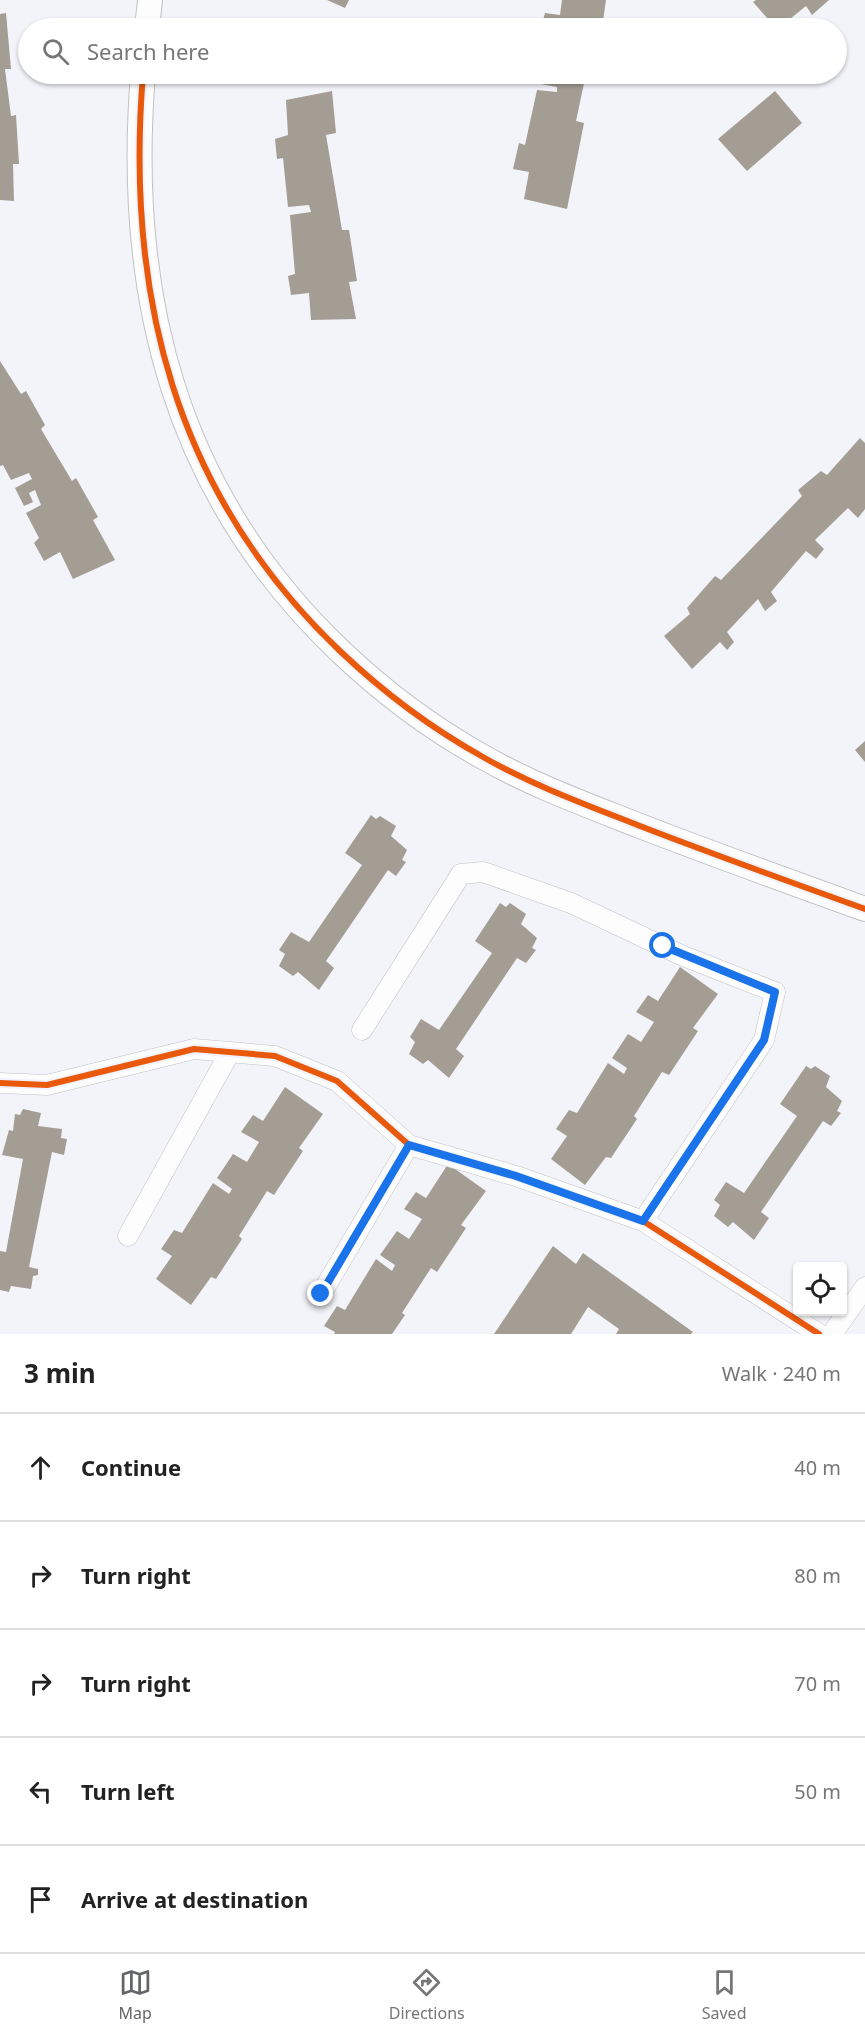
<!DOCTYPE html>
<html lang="en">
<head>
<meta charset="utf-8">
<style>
  :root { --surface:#fff; --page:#f6f6f6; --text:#222; --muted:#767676; --line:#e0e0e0; --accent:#646569 }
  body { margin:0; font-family:"Noto Sans",sans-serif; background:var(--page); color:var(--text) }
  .controls { position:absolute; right:18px; bottom:18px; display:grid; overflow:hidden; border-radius:6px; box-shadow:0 2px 4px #0004 }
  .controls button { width:54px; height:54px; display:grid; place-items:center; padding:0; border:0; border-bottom:2px solid var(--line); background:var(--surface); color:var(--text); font:30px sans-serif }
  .stop { position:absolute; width:18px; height:18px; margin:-14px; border:4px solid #1a73e8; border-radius:50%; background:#fff }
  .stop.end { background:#1a73e8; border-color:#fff; box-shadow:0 2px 6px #0008 }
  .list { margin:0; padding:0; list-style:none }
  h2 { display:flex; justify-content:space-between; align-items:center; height:78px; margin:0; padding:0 24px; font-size:26px }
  h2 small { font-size:20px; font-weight:400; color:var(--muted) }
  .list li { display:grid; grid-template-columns:39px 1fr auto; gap:18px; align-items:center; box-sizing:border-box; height:108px; padding:0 24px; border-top:2px solid var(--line) }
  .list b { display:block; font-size:22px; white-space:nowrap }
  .list em { font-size:20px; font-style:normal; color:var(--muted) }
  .icon { flex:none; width:33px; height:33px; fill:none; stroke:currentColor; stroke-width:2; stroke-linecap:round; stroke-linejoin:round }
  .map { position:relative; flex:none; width:865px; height:1334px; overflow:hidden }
  .search { position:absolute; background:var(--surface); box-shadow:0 2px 4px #0004; left:18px; right:18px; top:18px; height:66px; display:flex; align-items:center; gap:15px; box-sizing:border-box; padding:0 21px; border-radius:33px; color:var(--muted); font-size:22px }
  .sheet { height:618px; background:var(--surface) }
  nav { display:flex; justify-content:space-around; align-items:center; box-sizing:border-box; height:84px; border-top:2px solid var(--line); background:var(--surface); font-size:16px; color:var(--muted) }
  nav a { display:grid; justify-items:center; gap:3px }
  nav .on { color:var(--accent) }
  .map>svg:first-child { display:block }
</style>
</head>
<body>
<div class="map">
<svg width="865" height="1334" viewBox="0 0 865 1334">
  <rect width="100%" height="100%" fill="#f3f4f9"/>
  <!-- building -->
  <path fill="#a39d94" d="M327 0H349L345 8Z
    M562 0H606L602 28H541L545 13 560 15Z
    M756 0H829L812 15 806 6 779 28H776L753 2Z
    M6 13 11 69H5L11 116 16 115 19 164H13L14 201 0 200V14Z
    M538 74H586L576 121 584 123 567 209 524 199 529 172 513 169 519 143 525 145 537 90 557 92V87L536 83Z
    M332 91 336 133 326 135 342 230H349L357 281 349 282 356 319 311 320 309 293 291 295 288 276 295 274 290 215 311 212 309 205 288 207 283 158 277 159 275 139 288 135 286 100Z
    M775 91 802 123 747 171 718 139Z
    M0 361 21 394 26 391 45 425 41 429 72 481 76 478 98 517 93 520 115 560 73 579 60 552 44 561 34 543 39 538 26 513 41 505 35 490 29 493 33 502 24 506 15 488 32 479 29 473 11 480 3 465 0 466Z
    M860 438 865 443V509L858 518 848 508 815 540 824 549 816 559 806 551 771 592 777 601 765 611 758 599 727 632 734 642 727 650 720 642 692 669 664 636 690 614 687 608 715 576 721 580 802 496 798 490 821 471 827 475Z
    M865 741V762L855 750Z
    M371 815 376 819 380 816 396 826 391 836 407 850 402 860 406 862 396 876 388 870 326 961 334 968 319 990 298 972 293 976 279 966 285 954 279 950 291 932 309 942 362 865 345 853Z
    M500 903 506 907 510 903 526 914 521 924 537 938 532 948 536 950 526 963 517 958 456 1049 464 1056 449 1078 428 1060 423 1064 409 1054 415 1042 410 1037 421 1019 439 1030 492 953 475 941Z
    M680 967 718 994 693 1028 698 1031 669 1075 662 1072 634 1116 637 1119 611 1158 606 1157 585 1185 551 1159 567 1136 556 1129 569 1110 577 1113 608 1063 624 1074 627 1068 612 1058 628 1034 641 1042 654 1022 636 1012 648 995 658 1001Z
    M806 1066 811 1069 815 1066 830 1076 826 1087 842 1101 837 1111 841 1113 831 1126 823 1121 761 1212 769 1218 754 1240 733 1222 728 1227 714 1216 720 1205 714 1200 726 1182 744 1193 797 1116 780 1104Z
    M285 1087 323 1114 299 1148 303 1151 274 1195 267 1191 239 1236 242 1239 216 1279 211 1277 191 1305 156 1279 172 1256 161 1249 174 1230 182 1233 213 1183 229 1194 232 1189 217 1178 233 1154 247 1162 259 1142 241 1132 253 1115 263 1121Z
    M23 1109 41 1113 38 1126 62 1129 61 1138 67 1139 64 1155 52 1152 29 1267 38 1269V1275L33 1276 31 1289 11 1286 9 1292 0 1290V1251L6 1252 23 1159 2 1155 9 1130 13 1131 15 1114 20 1115Z
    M448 1164 486 1191 461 1225 466 1228 437 1272 431 1268 402 1313 405 1315 392 1334H334L335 1332 324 1326 337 1306 345 1310 376 1259 392 1271 395 1265 380 1255 397 1231 409 1239 422 1219 404 1209 416 1192 426 1198Z
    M553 1246 576 1264 583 1253 693 1332 691 1334H616L619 1329 588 1307 571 1334H494Z"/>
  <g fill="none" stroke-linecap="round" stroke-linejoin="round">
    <!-- minor casing -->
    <g stroke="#c1c1c5" stroke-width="21">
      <path id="minor" d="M362 1030 461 874 483 872 571 903 681 955 775 992 764 1040 643 1221
        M0 1083 47 1085 194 1049 275 1056 337 1081 409 1145 516 1176 643 1221 819 1334
        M128 1236 230 1052
        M321 1294 409 1145
        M832 1334 865 1287"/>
    </g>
    <!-- tertiary casing -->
    <g stroke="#c1c1c5" stroke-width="26">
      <path id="tertiary" d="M147 28 150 0
        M143 74C125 295 175 494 340 651 383 692 431 728 483 757 532 785 587 805 640 826 715 855 790 882 865 909"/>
    </g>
    <!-- minor -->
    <use href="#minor" stroke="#fdfdfe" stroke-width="20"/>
    <!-- tertiary -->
    <use href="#tertiary" stroke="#fdfdfe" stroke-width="24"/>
    <!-- cycleway casing -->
    <g stroke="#f1f3fb" stroke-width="10">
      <path id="cycleway" d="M143 74C125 295 175 494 340 651 383 692 431 728 483 757 532 785 587 805 640 826 715 855 790 882 865 909
        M0 1083 47 1085 194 1049 275 1056 337 1081 409 1145 516 1176 643 1221 819 1334"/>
    </g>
    <!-- cycleway -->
    <use href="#cycleway" stroke="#e8590c" stroke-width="6"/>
  </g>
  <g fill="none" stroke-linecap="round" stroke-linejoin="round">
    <!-- route -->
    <path stroke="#1a73e8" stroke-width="8" d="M321 1294 409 1145 516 1176 643 1221 764 1040 775 992 663 946"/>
  </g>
</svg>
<div class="controls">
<button><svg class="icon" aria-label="locate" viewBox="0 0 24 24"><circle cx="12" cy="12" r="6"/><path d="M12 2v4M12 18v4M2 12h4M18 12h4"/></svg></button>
</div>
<div class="stop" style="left:663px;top:946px"></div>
<div class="stop end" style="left:321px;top:1294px"></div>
<div class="search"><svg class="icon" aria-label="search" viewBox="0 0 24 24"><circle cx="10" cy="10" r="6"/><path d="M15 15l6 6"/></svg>Search here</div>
</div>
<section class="sheet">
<h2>3 min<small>Walk · 240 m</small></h2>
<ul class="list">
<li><svg class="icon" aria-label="ahead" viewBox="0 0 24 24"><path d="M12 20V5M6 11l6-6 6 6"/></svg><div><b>Continue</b></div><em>40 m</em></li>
<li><svg class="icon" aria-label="right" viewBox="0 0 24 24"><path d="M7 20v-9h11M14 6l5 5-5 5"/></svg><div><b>Turn right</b></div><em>80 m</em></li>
<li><svg class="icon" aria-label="right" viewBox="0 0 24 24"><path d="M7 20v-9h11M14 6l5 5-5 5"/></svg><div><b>Turn right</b></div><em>70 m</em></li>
<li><svg class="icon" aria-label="left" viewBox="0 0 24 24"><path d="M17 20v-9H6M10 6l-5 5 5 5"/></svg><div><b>Turn left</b></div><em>50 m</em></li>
<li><svg class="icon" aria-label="arrive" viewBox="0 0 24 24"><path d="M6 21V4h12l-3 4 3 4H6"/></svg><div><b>Arrive at destination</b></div></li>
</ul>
</section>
<nav>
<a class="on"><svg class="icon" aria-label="map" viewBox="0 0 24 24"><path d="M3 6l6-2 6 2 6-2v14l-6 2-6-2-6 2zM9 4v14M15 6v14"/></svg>Map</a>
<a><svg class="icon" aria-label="directions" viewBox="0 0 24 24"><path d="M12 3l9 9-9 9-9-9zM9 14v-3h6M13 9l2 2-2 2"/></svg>Directions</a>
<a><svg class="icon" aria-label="saved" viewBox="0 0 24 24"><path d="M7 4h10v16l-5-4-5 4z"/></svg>Saved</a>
</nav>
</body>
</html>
